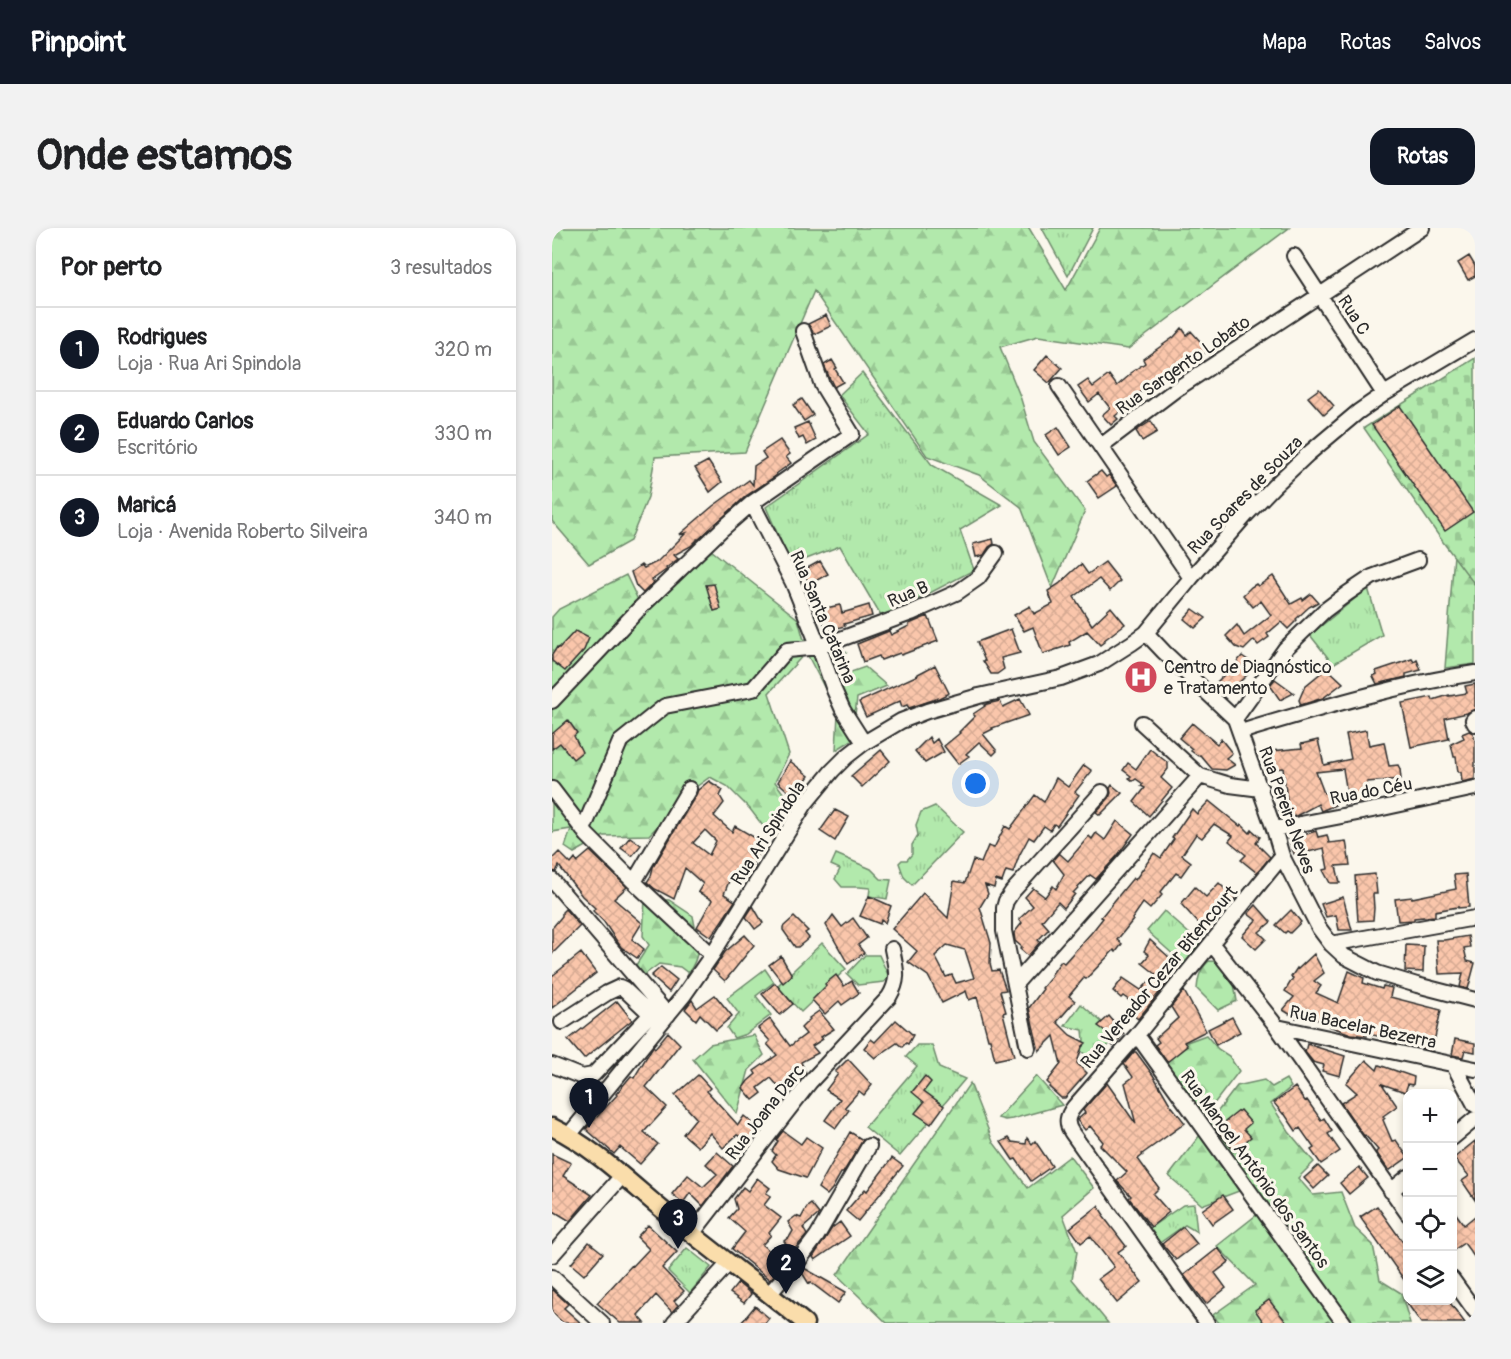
<!DOCTYPE html>
<html lang="pt">
<head>
<meta charset="utf-8">
<style>
  :root { --surface:#fff; --page:#f2f2f2; --text:#202124; --muted:#757577; --line:#e0e0e0; --accent:#111827 }
  body { margin:0; font-family:Pangolin,sans-serif; background:var(--page); color:var(--text) }
  .controls { position:absolute; right:18px; bottom:18px; display:grid; overflow:hidden; border-radius:12px; box-shadow:0 3px 9px #0003 }
  .controls button { width:54px; height:54px; display:grid; place-items:center; padding:0; border:0; border-bottom:2px solid var(--line); background:var(--surface); color:var(--text); font:30px sans-serif }
  .you { position:absolute; left:424px; top:556px; width:21px; height:21px; margin:-15px; border:4px solid #fff; border-radius:50%; background:#1a73e8; box-shadow:0 0 0 9px #1a73e833 }
  .badge { display:grid; place-items:center; width:39px; height:39px; border-radius:50%; background:var(--accent); color:#fff; font-size:20px; font-weight:700 }
  .pin { position:absolute; translate:-50% -50px; filter:drop-shadow(0 2px 3px #0008) }
  .pin::after { content:''; position:absolute; top:32px; width:21px; height:18px; background:inherit; clip-path:polygon(0 0,100% 0,50% 100%) }
  .list { margin:0; padding:0; list-style:none }
  h2 { display:flex; justify-content:space-between; align-items:center; height:78px; margin:0; padding:0 24px; font-size:26px }
  h2 small { font-size:20px; font-weight:400; color:var(--muted) }
  .list li { display:grid; grid-template-columns:39px 1fr auto; gap:18px; align-items:center; box-sizing:border-box; height:84px; padding:0 24px; border-top:2px solid var(--line) }
  .list b { display:block; font-size:22px; white-space:nowrap }
  .list p { margin:0; font-size:20px; white-space:nowrap; color:var(--muted) }
  .list em { font-size:20px; font-style:normal; color:var(--muted) }
  .icon { flex:none; width:33px; height:33px; fill:none; stroke:currentColor; stroke-width:2; stroke-linecap:round; stroke-linejoin:round }
  .map { position:relative; flex:none; width:923px; height:1095px; overflow:hidden; border-radius:18px }
  header { display:flex; align-items:center; gap:36px; box-sizing:border-box; height:84px; padding:0 30px; background:var(--accent); color:#fff }
  header strong { font-size:28px }
  nav { display:flex; gap:33px; margin-inline-start:auto; font-size:21px }
  .intro { display:flex; align-items:center; justify-content:space-between; box-sizing:border-box; height:144px; padding:0 36px }
  h1 { margin:0; font-size:42px }
  .button { padding:15px 27px; border-radius:18px; background:var(--accent); color:#fff; font-size:21px; font-weight:700 }
  main { display:flex; gap:36px; padding:0 36px }
  aside { flex:1; background:var(--surface); border-radius:18px; box-shadow:0 3px 9px #0003 }
  .map>svg:first-child { display:block }
</style>
</head>
<body>
<header>
<strong>Pinpoint</strong>
<nav><a>Mapa</a><a>Rotas</a><a>Salvos</a></nav>
</header>
<div class="intro"><h1>Onde estamos</h1><a class="button">Rotas</a></div>
<main>
<aside>
<h2>Por perto<small>3 resultados</small></h2>
<ul class="list">
<li><span class="badge">1</span><div><b>Rodrigues</b><p>Loja · Rua Ari Spindola</p></div><em>320 m</em></li>
<li><span class="badge">2</span><div><b>Eduardo Carlos</b><p>Escritório</p></div><em>330 m</em></li>
<li><span class="badge">3</span><div><b>Maricá</b><p>Loja · Avenida Roberto Silveira</p></div><em>340 m</em></li>
</ul>
</aside>
<div class="map">
<svg width="923" height="1095" viewBox="0 0 923 1095">
  <defs>
    <pattern id="grass-tufts" width="24" height="20" patternUnits="userSpaceOnUse" patternTransform="scale(1.5)"><rect width="24" height="20" fill="#b2e9ac"/><path d="M3 7l-1-3M5 7V3M7 7l1-3M15 17l-1-3M17 17v-4M19 17l1-3" fill="none" stroke="#99c894"/></pattern>
    <pattern id="forest-firs" width="22" height="20" patternUnits="userSpaceOnUse" patternTransform="scale(1.5)"><rect width="22" height="20" fill="#b2e9ac"/><path d="M5 1l3.5 6h-7zM16 11l3.5 6h-7z" fill="#99c894"/></pattern>
    <pattern id="cemetery-stones" width="16" height="16" patternUnits="userSpaceOnUse" patternTransform="scale(1.5)"><rect width="16" height="16" fill="#b2e9ac"/><path d="M2 7V4a2 2 0 0 1 4 0v3zM10 15v-3a2 2 0 0 1 4 0v3z" fill="#99c894"/></pattern>
    <pattern id="building-cross-hatch" width="8" height="8" patternUnits="userSpaceOnUse" patternTransform="scale(1.5)"><rect width="8" height="8" fill="#fac6ab"/><path d="M0 0l8 8M0 8l8-8" fill="none" stroke="#d6aa93"/></pattern>
  </defs>
  <rect width="100%" height="100%" fill="#fbf7ec"/>
  <filter id="ink" filterUnits="userSpaceOnUse"><feTurbulence type="fractalNoise" baseFrequency=".0167" numOctaves="2"/><feDisplacementMap in="SourceGraphic" scale="12" xChannelSelector="R" yChannelSelector="G"/><feConvolveMatrix kernelMatrix="1 2 1 2 8 2 1 2 1" color-interpolation-filters="sRGB"/></filter>
  <g filter="url(#ink)">
    <!-- grass -->
    <path fill="url(#grass-tufts)" stroke="#6e8a6c" stroke-width="1.5" d="M490 0H541L516 48Z
      M310 145 380 237 450 277 408 302 422 342 330 390 288 318 239 337 214 279 317 206 287 167Z
      M816 360 830 407 781 436 758 407Z
      M383 578 411 604 360 657 352 649 347 635 350 632H355L360 626V617L366 607 364 597 369 584Z
      M284 626 319 641 329 651 339 652 335 671 317 668 318 660 307 659H290L283 651 288 641 279 637Z
      M612 683 651 718 634 738 595 703Z
      M270 715 294 741 249 784 225 758Z
      M313 727H327L337 749 332 754 306 757 295 746Z
      M213 741 222 754 204 768 219 787 194 806 182 810 175 800 187 786 175 770Z
      M529 776 565 807 554 820 546 817 537 830 528 822 532 812 531 802 513 798Z
      M365 817H380L387 840 413 851 348 928 313 899 365 838 354 829Z
      M642 976 645 1004 633 997 602 1019 592 1004 631 977Z
      M135 1020 159 1039 138 1065 116 1043Z"/>
    <!-- forest -->
    <path fill="url(#forest-firs)" stroke="#6e8a6c" stroke-width="1.5" d="M0 0H477L514 62 548 0H737L576 121 486 108 448 119 468 168 482 214 533 283 500 360 469 279 427 247 375 228 262 63 193 224 103 229 96 269 78 313 37 336 0 293Z
      M903 314 923 329V436L893 440Z
      M159 322 246 391 252 412 267 403 283 418 294 424 278 430 282 445 288 448 313 439 335 458 305 470 300 512 284 522 286 486 254 424 217 465 237 526 223 554 240 577 214 602 198 581 175 558 158 549 144 559 97 607 52 608 22 625 13 619 19 601 0 604V389L7 381 74 347 87 374 102 364 109 349Z
      M93 671 117 672 141 688C145 710 151 726 136 745L128 739 107 736 92 747 84 737 97 717 91 708Z
      M657 733 670 734 681 750 685 773 666 782 645 761C646 749 648 741 657 733Z
      M202 807 212 827 197 842 185 886 141 831 158 816Z
      M654 807 666 821 677 828 687 843 651 890 608 836 635 814Z
      M484 848 510 877 460 891 453 892 446 890Z
      M734 851 739 859 719 876 737 904 762 934 746 950 761 967 789 964 803 1000 821 1017 828 1052 849 1065 858 1095H779L776 1093 772 1095H667L661 1087 703 1057 665 1018 717 977 703 957 650 977 617 948 685 858 712 852 720 859Z
      M418 855 441 914 476 960 518 928 542 960 511 987 525 1024 520 1051 556 1095H335L285 1047Z"/>
    <!-- cemetery -->
    <path fill="url(#cemetery-stones)" stroke="#6e8a6c" stroke-width="1.5" d="M923 130V357L891 314 812 200Z"/>
    <!-- building -->
    <path fill="url(#building-cross-hatch)" stroke="#2b2b2b" stroke-width="1.5" fill-rule="evenodd" d="M917 28 923 38V48L916 52 906 35Z
      M274 87 279 98 262 106 256 96Z
      M630 100 635 107 639 103 656 122 629 146 625 142 591 164 590 163 573 177 574 179 563 188 566 191 559 197 550 187 558 180 547 166 537 174 526 159 536 152 541 159 557 147 565 158 579 146 578 145 593 135 591 131 622 109Z
      M495 127 510 140 497 155 482 142Z
      M280 132 285 140 283 141 291 154 282 159 278 151 272 137Z
      M767 161 782 178 772 187 756 169Z
      M250 171 261 187 252 193 241 177Z
      M848 178 921 284 893 303 820 197Z
      M599 193 605 204 590 213 584 203Z
      M256 194 264 212 255 217 251 209 247 211 242 200Z
      M506 199 519 219 507 227 494 207Z
      M228 212 238 226 234 229 239 235 224 246 225 247 194 268 147 311H145V312L139 318 122 327 126 331 114 340 115 341 114 342 100 352 102 354 91 365 84 358 79 344 89 337 92 340 105 334 134 305 127 307 161 278 197 252 201 257 202 238 214 230 210 224Z
      M156 233 170 254 158 264 143 240Z
      M549 243 554 249 557 247 565 258 547 270 535 253Z
      M441 311 442 316 437 319 432 327 424 329 421 316Z
      M268 333 276 346 258 356 250 343Z
      M553 334 568 353 558 363 547 351 522 369 540 397 559 379 573 396 551 413 552 414 548 417 535 403 517 414 518 417 491 426 481 399 472 403 462 387 478 378 482 386 501 376 496 363 507 356 521 343 529 336 536 346Z
      M721 348 739 376 750 370 751 372 759 366 766 374 757 379 744 391 745 392 736 401 729 394 715 406 717 409 706 417 702 412 692 422 684 419 674 408 685 397 692 408 719 387 709 373 701 379 691 367 699 359 704 356 706 358Z
      M162 356 169 381 162 383 154 357Z
      M288 377 290 385 317 377 320 388 292 396 293 398 276 402 273 399 269 381Z
      M641 381 654 390 643 400 632 391Z
      M376 388 386 413 349 427 348 425 329 432 327 428 311 434 305 416 337 403 339 407 357 398V396Z
      M459 401 468 425 449 430 452 441 445 446H439L431 433H433L425 414Z
      M23 403 37 410 32 422 13 443 0 433V427L5 419 7 420Z
      M690 428 703 437 695 447 676 465 663 456 683 436Z
      M860 431 862 434 865 432 869 442 854 446V449L825 456 821 448 825 446 824 443Z
      M383 437 397 465 387 470 357 480 355 477 350 479 348 473 314 489 307 474 366 447V446Z
      M775 440 791 455 771 470 749 477 747 472 753 458Z
      M723 451 742 465 728 472 718 457Z
      M923 456V481L915 485 893 490 897 511 859 519 850 475 880 469 881 472 897 467V468L915 465 913 458Z
      M468 471 477 487 440 500 441 501 431 506 445 523 441 527 427 514 414 526 417 528 406 536 392 518 408 505 407 504 423 488 421 486 433 478 432 477 435 476 448 473 451 479Z
      M16 492 25 505 22 508 30 524 21 531 8 515 0 521V506Z
      M640 495 665 516 669 511 680 525 674 530 683 537 674 542 660 541 648 527 646 528 639 523 640 521 627 510Z
      M814 502 817 517 832 514 837 538 846 537 848 541 849 551 815 554 818 573 792 577 791 567 795 565 791 541 764 544 772 565 778 563 783 577 769 583 766 576 744 588 736 589 727 582 735 572 731 540 721 541 719 523 750 520 749 516 766 512 772 537 799 531 794 506Z
      M917 503 921 505 923 513V551L910 554 909 544H906L904 529H902L899 516 912 510 910 506Z
      M377 509 380 515 385 511 392 524 373 535 363 523Z
      M598 521 616 535V541L609 550 620 560 597 588 582 574 593 560 589 558 591 556 584 551 581 553 577 550 579 548 571 542 576 535 584 541Z
      M329 522 338 533 310 559 299 548Z
      M238 533 257 548 246 563 237 564 226 554Z
      M532 537 540 543 523 564 527 567 505 598 502 596 498 602 492 598 482 612 477 609 467 628 461 645 454 643 450 654 444 652 442 660 433 657 436 666 428 679 439 715 438 735 440 743 447 742 454 762 448 763 454 784 451 785 462 828 443 832 438 811H436L425 769 417 772 414 763 390 775 376 748 356 734 365 723 340 701 371 665 396 690 402 653 413 655 421 632 429 635 436 618 442 620 453 598 458 601 483 567 492 574 504 550 516 559ZM395 717 413 722 422 750 404 755 400 747 394 749 383 728Z
      M157 553 171 562 168 568 172 575 162 588 180 604 183 598 212 615 200 637 203 638 196 651 181 643 172 666 183 673 159 709 145 699 160 672 146 664 151 656 133 640 122 671 103 661 95 654 99 648 101 639 144 567 146 562ZM153 602 164 613 157 627 141 615Z
      M560 557 570 565 548 587 544 584 557 570 559 565 558 560Z
      M657 573 688 598 689 596 698 605 700 602 708 609 704 615 718 629 705 645 689 632 694 627 677 613 681 608 662 596 650 610 644 606 630 627 639 634 629 648 624 645 608 665 610 667 598 681 591 675 580 691 581 692 565 712 570 716 564 724 562 722 534 751 532 750 517 768 523 773 505 794 518 807 534 815 530 819 525 835 535 845 513 870H509L497 859 498 857 495 854 509 836 502 808 487 823 477 780 491 761 490 760 500 748 499 747 509 733 512 735 540 704 551 690 549 689 581 650 583 652 602 625 609 630 622 611 620 610 640 581 645 586Z
      M283 582 297 589 283 613 268 603Z
      M565 593 581 606 566 627 544 651 538 647 521 665 523 666 512 680 506 674 490 693 497 701 486 712 488 714 476 728 468 721 470 719 463 713 462 705 470 695 467 691 481 678 473 669 481 660 493 669 501 658 504 661 512 646 501 632 507 625 516 633 537 608 540 611 544 605 553 612Z
      M764 603 766 609 775 607 777 615 794 613 798 637 784 638 788 655H778L771 642 776 641 772 620 756 624 742 626 737 612Z
      M78 609 89 617 80 628 69 620Z
      M38 623 75 659 62 671 90 695 80 711 92 721 85 730 69 719 64 712 52 694 41 683 43 680 30 668 7 638 4 644 0 643V631L7 624 19 636 23 631 25 634Z
      M823 646 825 666H821L822 680 821 692 806 693 803 648Z
      M914 646 917 679 906 680V679L883 683V688L862 690V692L846 693 843 671 860 669V670L904 661 902 647Z
      M667 655 683 671 667 691 661 687 653 698 650 695 648 697 629 676 643 659 654 669Z
      M317 668 339 678 333 695 329 692 328 696 308 688Z
      M791 669 800 702H787L784 687 774 689 769 676Z
      M704 677 719 694 707 704 714 711 704 721 690 708 704 692 696 686Z
      M201 678 211 695 203 701 194 689Z
      M13 681 28 698 0 726V700L10 688V684Z
      M739 682 749 694 738 705 735 703 733 705 724 697Z
      M281 687 290 699 301 690 315 710 306 717 312 725 296 736 274 697Z
      M242 689 256 703 253 705 257 710 246 719H243L231 702V699Z
      M193 707 202 717 173 753 161 742 173 724Z
      M916 708 918 719 912 720 915 733 923 735 916 761 908 759 911 745 887 746 884 712H892Z
      M598 712 628 739 586 791 580 786 585 778 571 768 569 770 561 763 571 750 589 762 604 746 590 735 597 727 592 723Z
      M854 717 872 718 871 744 853 743Z
      M29 725 44 745 0 780V748Z
      M762 726 772 745 762 753 769 758 764 765 786 775 797 743 812 750 811 755 830 761 831 758 840 760 838 769 889 782 880 823 840 814 841 811 816 806 815 808 799 806 777 798 778 795 747 787 744 790 731 782 742 769 733 763 741 750 739 749 745 740 746 741Z
      M229 728 240 747 231 755 217 737Z
      M109 739 125 752 117 764 99 748Z
      M284 747 292 758 300 753 307 765 290 777 287 773 273 786 260 772 274 758 273 756Z
      M223 755 241 776 228 787 210 766Z
      M632 763 654 803 632 814 635 818 615 834 603 817 607 814 604 810 626 790 619 779Z
      M163 767 180 788 164 802 148 786 144 792 133 781 140 772 145 780Z
      M65 773 80 792 32 831 16 812Z
      M267 783 282 801 269 809 271 811 260 818 266 825 249 834 254 845 251 849 235 854 241 861 232 865 219 850 206 860 210 865 201 872 191 860 196 853 204 846 202 843 225 827 215 816 218 813 206 800 218 791 238 818 254 806 249 800 258 791 257 790Z
      M557 788 572 806 561 818 554 810 556 805 546 798Z
      M680 789 688 804 664 817 656 801Z
      M344 792 361 807 356 816 354 815 350 819 345 815 323 830 312 820 319 811 323 814Z
      M116 804 128 816 94 859 115 879 92 904 106 916 88 936 68 919 62 926 34 901 65 867 64 866 79 848 82 850 100 820 101 818 103 820Z
      M903 811 923 815V824L913 822 911 829 900 827Z
      M755 816 793 828 788 848 770 843 772 837 761 834 753 824Z
      M582 824H584L601 847 618 876 633 895 590 926 591 927 586 931 607 960 601 966 617 984 599 999 577 970 579 968 565 953 575 944 548 917 551 914 538 898 533 902 525 892 533 885 531 882 555 855 584 896 573 855 581 849 572 836Z
      M296 831 320 857 312 867 307 863 293 879 297 882 284 900 273 892 288 871 274 862 286 846 283 844Z
      M814 832 825 842 827 837 862 849 861 857 856 856 853 864 830 856 845 878 831 888 833 890 831 892 840 913 844 912 855 928V930L838 942 835 940 824 924 826 922 813 907 812 908 789 875 805 865 794 855Z
      M146 847 158 860 155 863 186 897 192 888 210 902 200 914 185 907 171 920 158 905 146 919 131 906 144 890 123 867Z
      M373 848 379 854 372 863 392 878 379 896 363 885 372 874 360 864Z
      M743 859 753 873 755 872 769 892 772 890 780 903 776 906 788 923 769 936 759 922 762 920 748 900 744 903 732 885 731 886 722 875Z
      M688 882 699 895 692 901 699 909 682 923 664 901Z
      M231 903 249 916 254 909 270 920 254 950 227 941 220 933 224 927 220 923 226 913 224 912Z
      M298 904 311 912 291 945H289L280 961 275 967 266 960Z
      M457 910 460 914 474 916 475 910 480 916 483 913 500 938 479 953 464 931 461 932 449 914Z
      M923 913V972L910 953 917 948 902 930Z
      M165 924 181 938 151 978 138 965 131 975 120 966 136 947 151 959 165 946 154 936Z
      M0 926 19 935 11 948 40 967 18 993 0 982Z
      M340 930 351 938 306 993 294 983 313 961 315 963Z
      M766 938 776 948 762 961 752 950Z
      M807 939 816 950 797 966 788 955Z
      M205 950 218 960 214 965 219 968 212 977 229 990 217 1005 219 1007 210 1017 232 1035 218 1052 180 1021 193 1004 177 990 185 981 182 971 191 959 196 963Z
      M671 967 681 981 660 996 650 982Z
      M259 976 267 986 251 1000 255 1007 239 1025 232 1013 238 1008 241 1003 236 994 244 988 249 990 255 979Z
      M546 978 552 987 551 988 574 1018 566 1024 590 1054 565 1075 546 1051 562 1039 538 1008 529 1015 518 1000Z
      M825 978 855 1020V1056L808 989Z
      M900 980 912 997 923 988V1030L912 1015 900 1023Z
      M288 994 298 1008 263 1032 261 1029 280 1000Z
      M96 997 125 1024 110 1040 132 1063 122 1073 126 1077 120 1084 104 1067 86 1087 93 1095H68L45 1075 80 1037 81 1038 97 1021 85 1009Z
      M631 999 645 1016 624 1032 610 1016Z
      M37 1014 51 1025 32 1047 19 1036Z
      M666 1020 677 1034 663 1045 674 1060 654 1076 632 1047Z
      M252 1040 294 1064 286 1075 258 1054 257 1056 249 1043Z
      M186 1055 199 1066 192 1075 178 1065Z
      M0 1061 16 1076 12 1080 29 1095H11L0 1084Z
      M717 1072 735 1095H712L703 1082Z
      M853 1072H896L913 1095H869Z
      M203 1078 217 1090 213 1095H189Z"/>
    <g fill="none" stroke-linecap="round" stroke-linejoin="round">
      <!-- minor casing -->
      <g stroke="#2b2b2b" stroke-width="18">
        <path id="minor" d="M742 28 832 166
          M507 158 639 350
          M549 218 623 162 870 0
          M200 275 241 355 267 419 282 462 291 482 312 515
          M594 405 612 424 683 491 722 601 730 628 767 700 779 716 792 728 825 745 865 757 923 772
          M0 473 87 381 169 302 200 275 300 206 270 157 251 103
          M923 490 921 492 923 496
          M683 491 733 421 772 383 796 365 820 349 866 332
          M590 495 648 548 678 557 709 561
          M688 504C765 481 843 457 923 445
          M0 561 35 607 82 654 160 727
          M722 601 826 581 923 560
          M31 602 68 514 113 478 201 461 235 422 267 419 359 385 406 364 426 350 444 325
          M0 652 116 787
          M82 654 137 561
          M660 716 725 799 923 841
          M779 716 923 690
          M464 755 648 548
          M10 794 55 765 68 759 72 761 105 792
          M725 799 856 986
          M585 807 792 1095
          M476 820 452 703V680L454 673 460 664 550 564
          M901 836 923 877
          M0 837 30 849 41 847 99 786
          M17 907 132 767 160 727 253 576 280 543 294 529 312 515 349 493 375 483 427 468 509 450 547 436 580 415 594 405 639 350 694 287 722 258 756 226 806 184 832 166 923 112
          M900 910 923 891
          M839 963 856 949
          M140 1006 258 854 337 769C348 751 344 741 340 721
          M0 1027 70 948
          M0 1049 50 1095
          M900 1051 923 1083
          M217 1066 247 1032 265 1008 317 918
          M122 1095 177 1035
          M655 1095 520 905C513 895 515 888 522 879L585 807 730 628"/>
      </g>
      <!-- major casing -->
      <g stroke="#2b2b2b" stroke-width="21">
        <path id="major" d="M0 899C40 918 78 955 113 984 159 1022 207 1057 253 1095"/>
      </g>
      <!-- minor -->
      <use href="#minor" stroke="#fbf7ec" stroke-width="14"/>
      <!-- major -->
      <use href="#major" stroke="#faddab" stroke-width="16"/>
    </g>
  </g>
  <!-- icons -->
  <defs>
    <g id="hospital-disc" transform="scale(1.725)"><circle r="9.5" fill="#d1495b" stroke="#fbf7ec"/><path d="M-5-5h3v3.5h4V-5h3V5h-3V1.5h-4V5h-3Z" fill="#fff"/></g>
  </defs>
  <g fill-rule="evenodd">
    <use href="#hospital-disc" x="589" y="449"/>
  </g>
  <g text-anchor="middle" stroke-width="6" stroke-linejoin="round" paint-order="stroke">
    <!-- street labels -->
    <g font-size="18" fill="#2b2b2b" stroke="#fbf7ec">
      <text transform="translate(802 87) rotate(57)" y="6">Rua C</text>
      <text transform="translate(631 137) rotate(-35)" y="6">Rua Sargento Lobato</text>
      <text transform="translate(693 267) rotate(-46)" y="6">Rua Soares de Souza</text>
      <text transform="translate(356 366) rotate(-23)" y="6">Rua B</text>
      <text transform="translate(271 389) rotate(67)" y="6">Rua Santa Catarina</text>
      <text transform="translate(819 563) rotate(-11)" y="6">Rua do Céu</text>
      <text transform="translate(735 582) rotate(70)" y="6">Rua Pereira Neves</text>
      <text transform="translate(216 605) rotate(-57)" y="6">Rua Ari Spindola</text>
      <text transform="translate(607 749) rotate(-50)" y="6">Rua Vereador Cezar Bitencourt</text>
      <text transform="translate(811 799) rotate(12)" y="6">Rua Bacelar Bezerra</text>
      <text transform="translate(213 884) rotate(-52)" y="6">Rua Joana Darc</text>
      <text transform="translate(703 941) rotate(54)" y="6">Rua Manoel Antônio dos Santos</text>
    </g>
    <!-- poi labels -->
    <g font-size="18" fill="#2b2b2b" stroke="#fbf7ec" text-anchor="start">
      <text x="612" y="445">Centro de Diagnóstico<tspan x="612" dy="21">e Tratamento</tspan></text>
    </g>
  </g>
</svg>
<div class="controls">
<button>+</button>
<button>−</button>
<button><svg class="icon" aria-label="locate" viewBox="0 0 24 24"><circle cx="12" cy="12" r="6"/><path d="M12 2v4M12 18v4M2 12h4M18 12h4"/></svg></button>
<button><svg class="icon" aria-label="layers" viewBox="0 0 24 24"><path d="M12 4l9 5-9 5-9-5zM3 14l9 5 9-5"/></svg></button>
</div>
<div class="you"></div>
<div class="pin badge" style="left:37px;top:900px">1</div>
<div class="pin badge" style="left:234px;top:1066px">2</div>
<div class="pin badge" style="left:126px;top:1021px">3</div>
</div>
</main>
</body>
</html>
